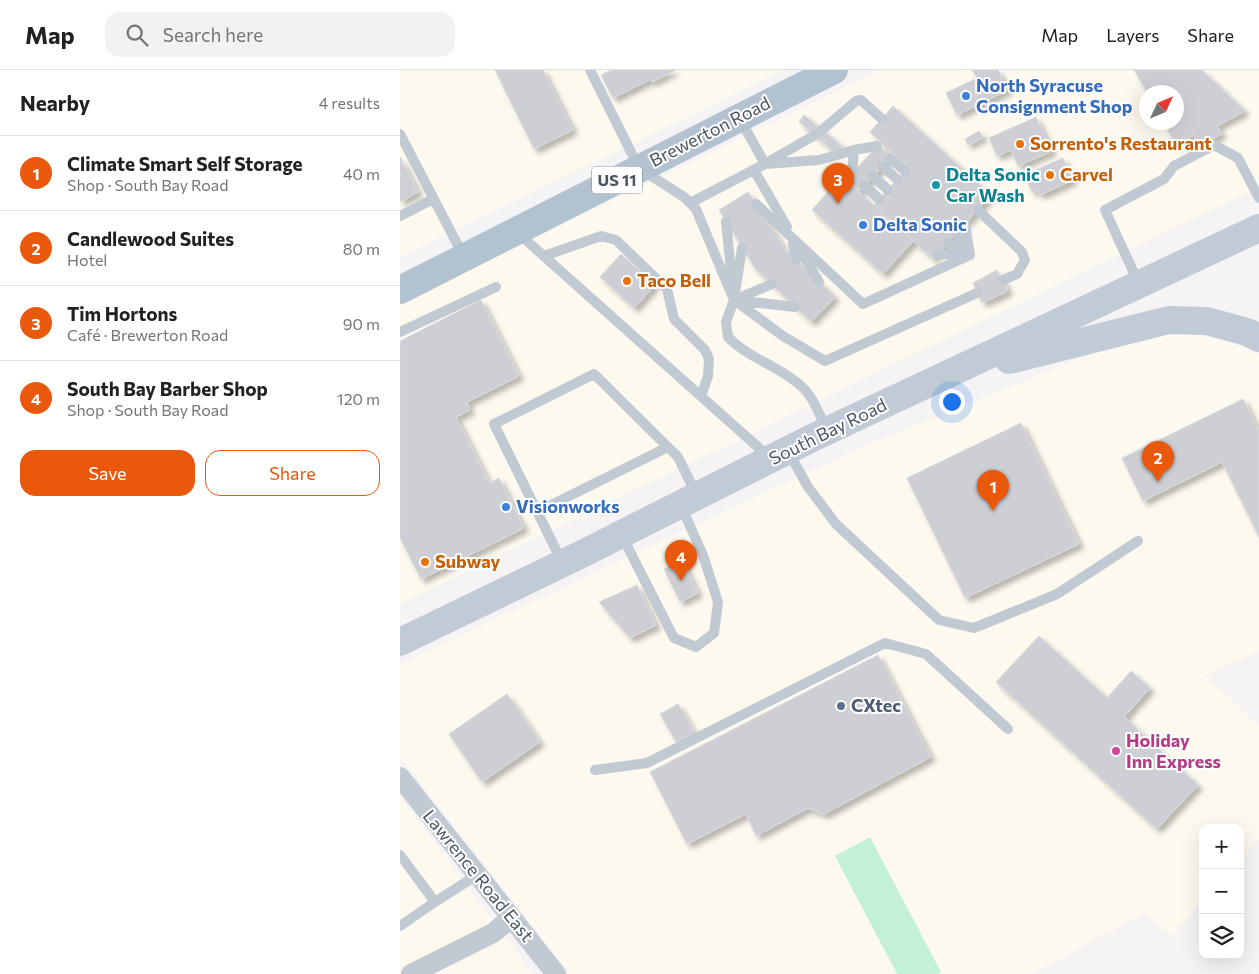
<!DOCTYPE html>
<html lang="en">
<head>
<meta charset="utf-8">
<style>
  :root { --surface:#fff; --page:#f2f2f2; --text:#202124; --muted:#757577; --line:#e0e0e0; --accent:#ea580c }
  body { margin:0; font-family:Commissioner,sans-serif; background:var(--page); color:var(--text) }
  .controls { position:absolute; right:15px; bottom:15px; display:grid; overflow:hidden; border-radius:10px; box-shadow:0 5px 20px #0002 }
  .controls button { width:45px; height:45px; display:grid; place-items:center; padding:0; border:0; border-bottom:1px solid var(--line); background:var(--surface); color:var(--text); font:25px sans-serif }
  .compass { position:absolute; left:739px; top:15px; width:45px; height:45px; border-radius:50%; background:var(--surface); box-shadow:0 5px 20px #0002; rotate:46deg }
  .you { position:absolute; left:551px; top:331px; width:18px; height:18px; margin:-12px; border:4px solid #fff; border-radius:50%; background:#1a73e8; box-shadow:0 0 0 8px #1a73e833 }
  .badge { display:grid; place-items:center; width:32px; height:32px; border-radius:50%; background:var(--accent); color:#fff; font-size:16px; font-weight:700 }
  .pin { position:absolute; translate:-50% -41px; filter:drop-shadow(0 1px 2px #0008) }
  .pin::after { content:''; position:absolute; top:26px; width:18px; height:15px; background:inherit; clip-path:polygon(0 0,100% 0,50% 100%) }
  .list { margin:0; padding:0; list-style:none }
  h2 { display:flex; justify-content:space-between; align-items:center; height:65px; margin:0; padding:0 20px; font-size:21px }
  h2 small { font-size:16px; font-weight:400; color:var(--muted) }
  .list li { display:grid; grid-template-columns:32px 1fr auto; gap:15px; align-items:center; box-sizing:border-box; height:75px; padding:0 20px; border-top:1px solid var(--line) }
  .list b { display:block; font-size:19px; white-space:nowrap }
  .list p { margin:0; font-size:16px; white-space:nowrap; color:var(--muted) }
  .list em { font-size:16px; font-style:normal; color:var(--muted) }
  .actions { display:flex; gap:10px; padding:15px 20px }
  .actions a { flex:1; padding:11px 0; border:1px solid var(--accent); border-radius:15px; text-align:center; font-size:18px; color:var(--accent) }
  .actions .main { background:var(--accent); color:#fff }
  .icon { flex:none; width:28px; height:28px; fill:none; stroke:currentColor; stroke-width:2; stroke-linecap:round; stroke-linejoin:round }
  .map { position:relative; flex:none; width:859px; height:904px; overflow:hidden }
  header { display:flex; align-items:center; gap:30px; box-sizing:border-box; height:70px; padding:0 25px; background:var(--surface); border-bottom:1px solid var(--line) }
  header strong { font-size:24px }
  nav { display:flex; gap:28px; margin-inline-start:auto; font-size:18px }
  .search { width:350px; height:45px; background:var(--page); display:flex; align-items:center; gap:12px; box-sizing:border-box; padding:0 18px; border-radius:15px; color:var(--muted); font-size:19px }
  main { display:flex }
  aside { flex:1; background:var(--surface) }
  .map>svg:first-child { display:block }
</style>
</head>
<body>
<header>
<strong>Map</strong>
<div class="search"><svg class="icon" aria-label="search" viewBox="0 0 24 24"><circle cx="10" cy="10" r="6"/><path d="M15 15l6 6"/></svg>Search here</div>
<nav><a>Map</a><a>Layers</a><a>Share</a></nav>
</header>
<main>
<aside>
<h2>Nearby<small>4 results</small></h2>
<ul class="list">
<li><span class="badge">1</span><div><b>Climate Smart Self Storage</b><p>Shop · South Bay Road</p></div><em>40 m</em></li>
<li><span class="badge">2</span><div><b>Candlewood Suites</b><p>Hotel</p></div><em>80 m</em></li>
<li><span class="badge">3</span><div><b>Tim Hortons</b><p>Café · Brewerton Road</p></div><em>90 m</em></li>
<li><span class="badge">4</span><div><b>South Bay Barber Shop</b><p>Shop · South Bay Road</p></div><em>120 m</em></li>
</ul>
<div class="actions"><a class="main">Save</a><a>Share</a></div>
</aside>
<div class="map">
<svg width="859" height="904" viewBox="0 0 859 904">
  <defs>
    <filter id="shadow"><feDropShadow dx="4.5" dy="4.5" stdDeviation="2.5" flood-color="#0004"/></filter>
  </defs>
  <rect width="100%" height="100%" fill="#f5f3f3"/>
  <!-- commercial -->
  <path fill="#fdf9ef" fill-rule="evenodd" d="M0 0H384L0 187Z
    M480 0H859V117L0 534V234ZM746 22H776V52H746Z
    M764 261 823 270 859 284V581L805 606 859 656V769L840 789V758H803V830L771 866 745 843 632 904H170L0 686V594L457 379 723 271Z
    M0 727 133 904H0Z"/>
  <!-- green -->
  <path fill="#c3f1d5" d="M470 767 541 902 537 904H497L435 786Z"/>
  <!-- building -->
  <path fill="#cdcfd5" stroke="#d7d9de" filter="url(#shadow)" d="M95 0H143L173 60 134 79Z
    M211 0H275L252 12 251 9 213 28 201 5Z
    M572 0H598L608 20 557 45 546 23 577 8Z
    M734 0H802L845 41 817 56 822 64 800 76 794 65 776 75 763 52H776V22H747Z
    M493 36 591 125 533 189 474 135 508 97 470 62Z
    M404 45 442 76 436 83 399 52Z
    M636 47 652 81 618 96 611 80 597 86 589 68Z
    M579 61 583 67 568 75 565 69Z
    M478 75 491 87 460 121 447 109Z
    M0 87 18 122 0 132Z
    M663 88 673 110 640 125 637 120 632 122 626 109 631 107 629 103Z
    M442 106 513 171 483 204 412 140Z
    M348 122 385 179 435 227 411 252 355 198 319 140Z
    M221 184 255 215 234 238 200 207Z
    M597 200 608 220 606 222 584 232 581 231 573 213Z
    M81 230 119 306 67 332 70 340 56 347 89 413 99 408 124 458 21 509 0 468V271Z
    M843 329 859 362V467L822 392 743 431 722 388Z
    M621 353 679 474 565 528 507 408Z
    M282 491 298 523 280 532 264 499Z
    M237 515 256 555 230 568 199 532Z
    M639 566 707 628 731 601 750 618 724 647 798 715 757 759 596 612Z
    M478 585 531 687 424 744 408 738 356 766 346 744 287 774 250 702Z
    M107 624 140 672 82 712 49 664Z
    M278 634 294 662 276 672 260 644Z"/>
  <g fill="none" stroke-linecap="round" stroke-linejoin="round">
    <!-- lane -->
    <path stroke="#c1cad2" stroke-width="10" d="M190 0 239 98 284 127 296 139 334 230 383 266 425 291 577 223
      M422 60 456 31 461 30 482 49
      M0 64 64 187
      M490 88 505 101
      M368 92 415 65
      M365 94 419 90 454 80 477 76
      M482 96 497 109
      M354 100 387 157
      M452 103 454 80
      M473 106 488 120
      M464 115 479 129
      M290 133 365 94 340 49
      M356 134 463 234 570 185
      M578 140 622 182 625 190 617 204 603 210
      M0 146 33 129
      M326 152 334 230 326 252 328 267C349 289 380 296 402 317 414 328 420 346 427 361
      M565 154 570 185
      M118 163 369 387
      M557 164 567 180
      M393 173 396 190
      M548 173 567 184
      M342 178 334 230 372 214
      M400 180 419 212
      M538 184 569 185
      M144 186 201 166 216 170 267 219 274 249 305 280 309 289 308 306 301 326
      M739 214 705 140 764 109 774 96 814 75 838 88 859 128
      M335 230 395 237
      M0 262 96 217
      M388 381 408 417 436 454 539 550 574 558 657 524 738 471
      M137 442 268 377
      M222 466 274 568 296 577 314 563 318 532 303 485 281 436
      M162 492 94 354 194 304 278 387 297 426
      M195 700 247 693 485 573 526 584 608 659
      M0 785 35 832 77 805
      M0 856 35 832"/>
    <!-- street -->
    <path stroke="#c1cad2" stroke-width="20" d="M0 707 156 904
      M11 904 93 863 111 848"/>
    <!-- secondary -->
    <path stroke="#c1cbd6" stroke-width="28" d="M609 290 769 250 807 251 847 262 859 268
      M0 572 186 482 414 367 859 158"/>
    <!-- primary -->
    <path stroke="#b3c2d1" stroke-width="28" d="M0 220 434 0"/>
  </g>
  <!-- markers -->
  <g fill="#3f7fe0" stroke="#fff" stroke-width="2">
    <circle cx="566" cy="26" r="5"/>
    <circle cx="463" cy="155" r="5"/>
    <circle cx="106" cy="437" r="5"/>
  </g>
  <g fill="#e8710a" stroke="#fff" stroke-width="2">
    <circle cx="620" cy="74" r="5"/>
    <circle cx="650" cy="105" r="5"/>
    <circle cx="227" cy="211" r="5"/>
    <circle cx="25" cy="492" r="5"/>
  </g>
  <circle fill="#0f9aa8" stroke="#fff" stroke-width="2" cx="536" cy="115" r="5"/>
  <circle fill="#5c6f8a" stroke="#fff" stroke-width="2" cx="441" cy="636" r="5"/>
  <circle fill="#d1479c" stroke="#fff" stroke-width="2" cx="716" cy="681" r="5"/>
  <g text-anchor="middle" stroke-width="4" stroke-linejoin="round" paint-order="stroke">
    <!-- shield labels -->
    <rect fill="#fff" stroke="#808990" stroke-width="1" x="192" y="96.5" width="50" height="27" rx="4"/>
    <g font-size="16" font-weight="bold" fill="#4a5661">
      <text x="217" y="116">US 11</text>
    </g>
    <!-- shop labels -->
    <g font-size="18" font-weight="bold" fill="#366cbe" stroke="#fff" text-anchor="start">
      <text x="576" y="22">North Syracuse<tspan x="576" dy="21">Consignment Shop</tspan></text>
      <text x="473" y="161">Delta Sonic</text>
      <text x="116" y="443">Visionworks</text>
    </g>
    <!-- street labels -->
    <g font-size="18" fill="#4a5661" stroke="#fff">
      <text transform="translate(310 62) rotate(-27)" y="6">Brewerton Road</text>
      <text transform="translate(428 362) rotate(-26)" y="6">South Bay Road</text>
      <text transform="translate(78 806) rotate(51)" y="6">Lawrence Road East</text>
    </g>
    <!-- food labels -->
    <g font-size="18" font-weight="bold" fill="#c56008" stroke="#fff" text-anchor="start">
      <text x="630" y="80">Sorrento's Restaurant</text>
      <text x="660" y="111">Carvel</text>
      <text x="237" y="217">Taco Bell</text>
      <text x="35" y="498">Subway</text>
    </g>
    <!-- culture labels -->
    <g font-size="18" font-weight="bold" fill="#0d838f" stroke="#fff" text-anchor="start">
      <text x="546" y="111">Delta Sonic<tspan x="546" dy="21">Car Wash</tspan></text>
    </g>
    <!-- service labels -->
    <g font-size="18" font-weight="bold" fill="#4e5e75" stroke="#fff" text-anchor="start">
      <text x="451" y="642">CXtec</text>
    </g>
    <!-- hotel labels -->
    <g font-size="18" font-weight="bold" fill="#b23c85" stroke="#fff" text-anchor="start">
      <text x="726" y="677">Holiday<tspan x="726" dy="21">Inn Express</tspan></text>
    </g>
  </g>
</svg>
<div class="controls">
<button>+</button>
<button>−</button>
<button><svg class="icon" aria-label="layers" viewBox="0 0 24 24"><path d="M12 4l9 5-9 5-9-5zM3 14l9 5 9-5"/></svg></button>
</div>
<svg class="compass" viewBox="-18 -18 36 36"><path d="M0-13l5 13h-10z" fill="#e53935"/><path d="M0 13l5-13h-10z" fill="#757577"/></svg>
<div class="you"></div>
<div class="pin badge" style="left:593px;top:441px">1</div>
<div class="pin badge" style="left:758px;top:412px">2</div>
<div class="pin badge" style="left:438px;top:134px">3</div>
<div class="pin badge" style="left:281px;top:511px">4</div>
</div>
</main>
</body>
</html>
